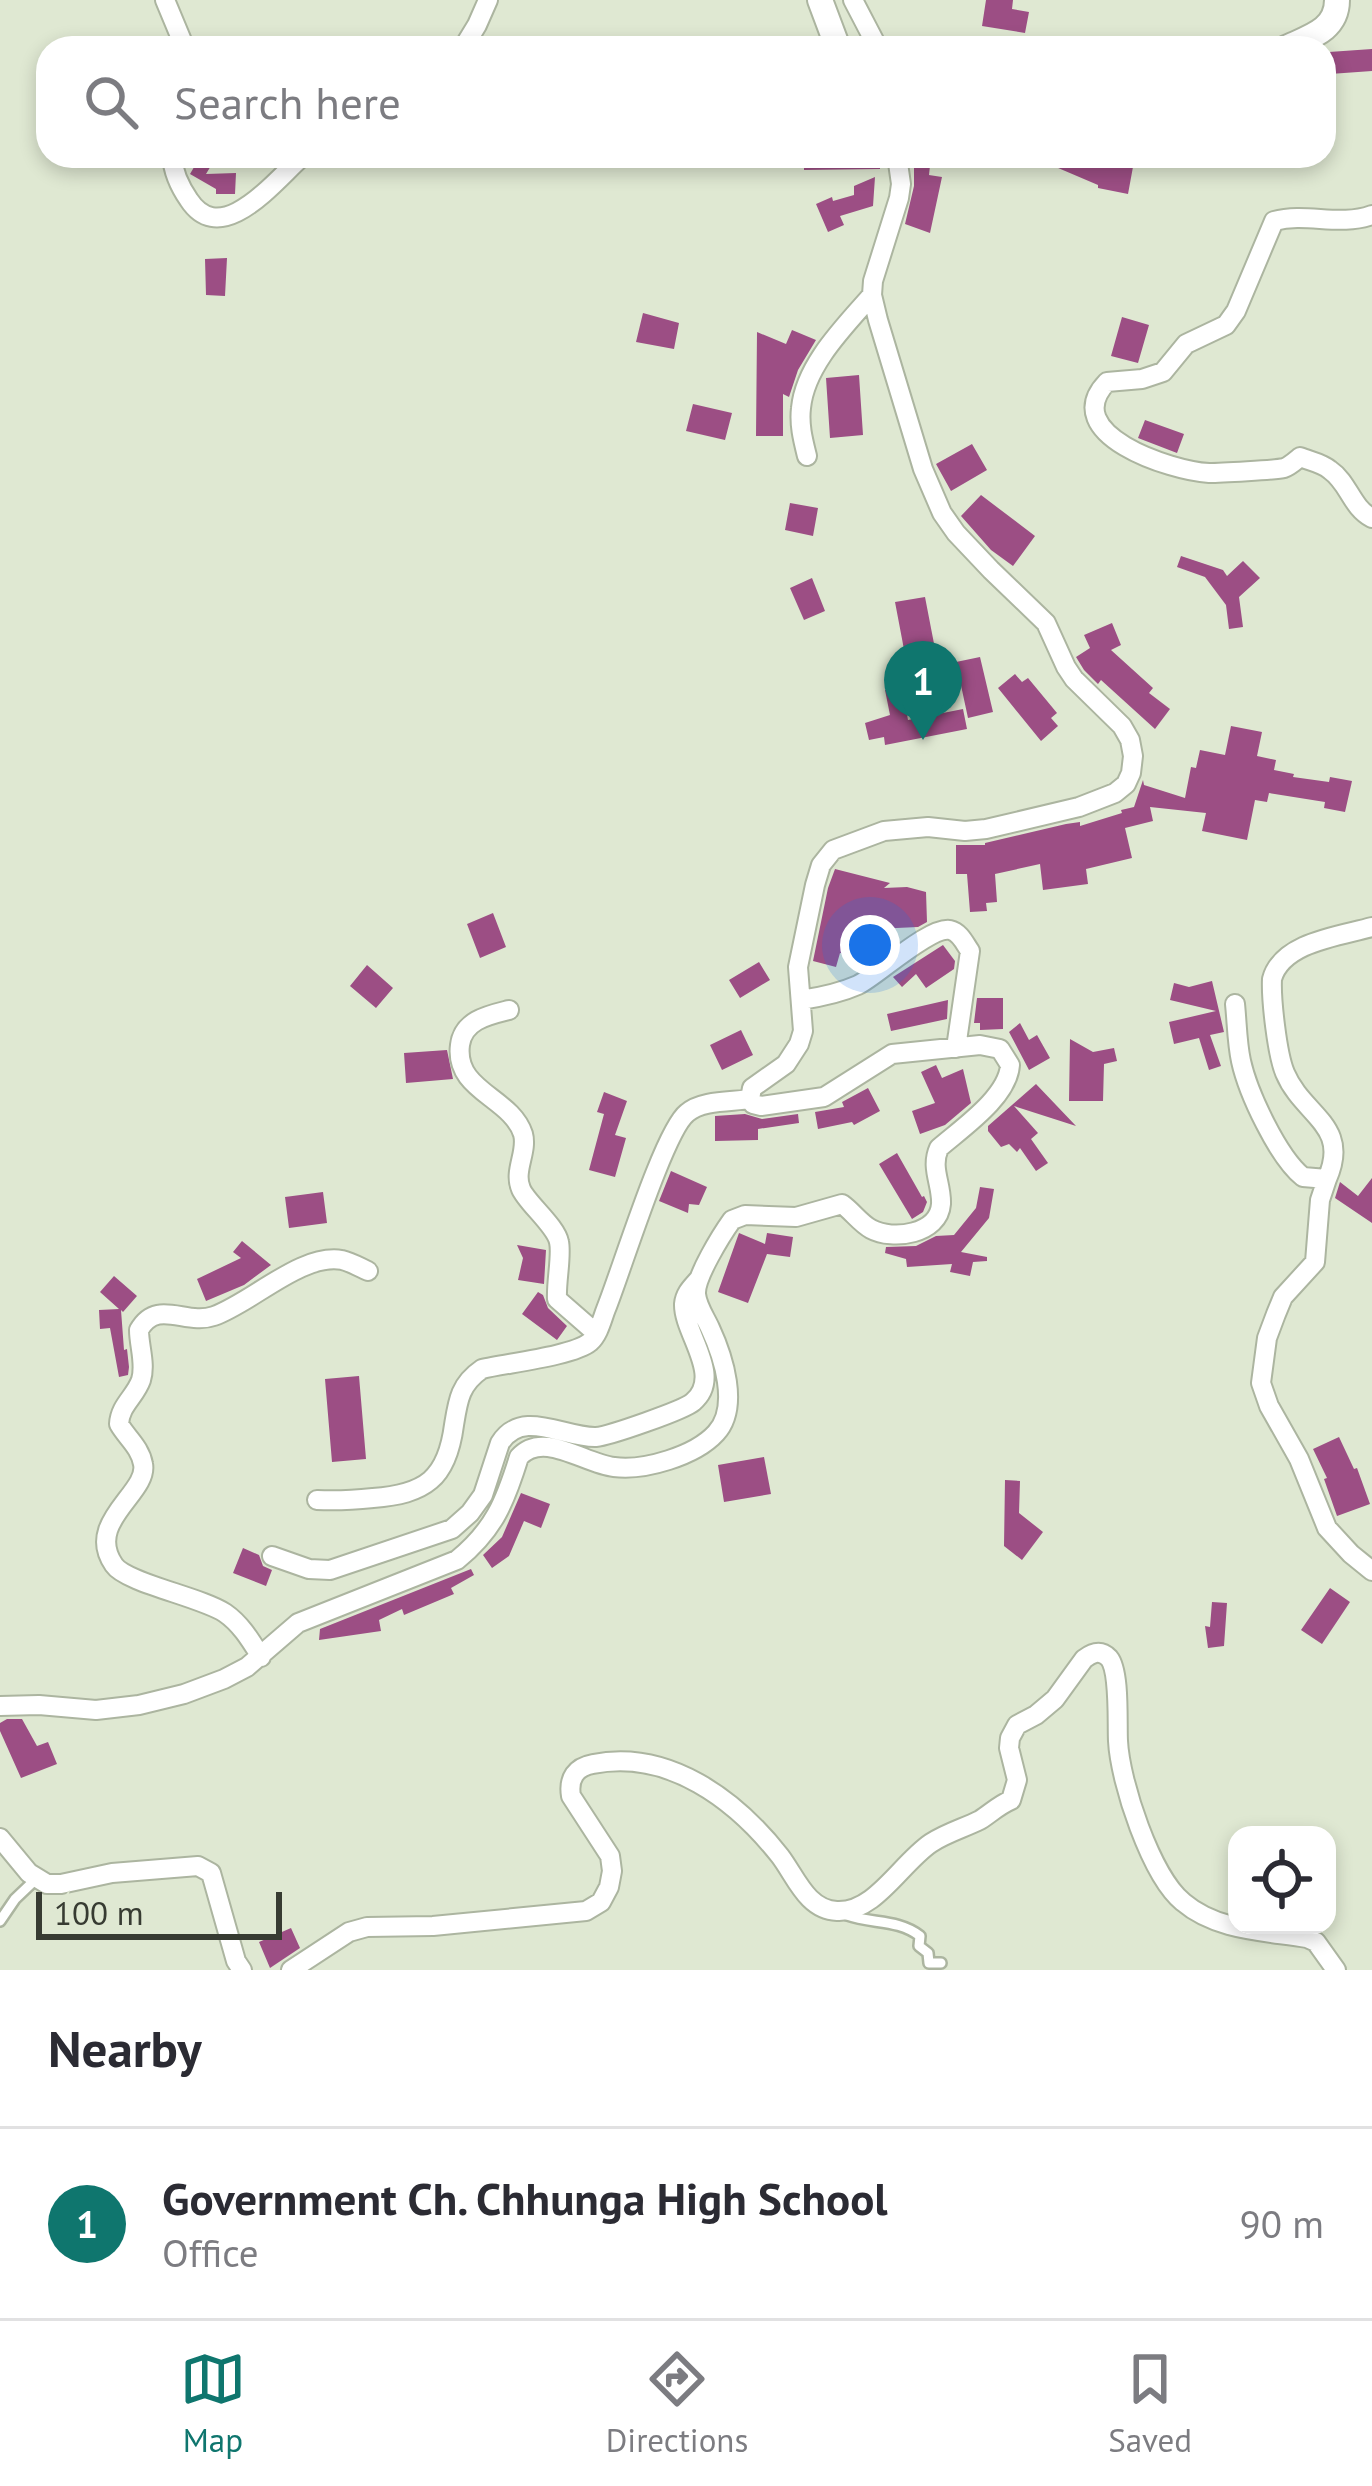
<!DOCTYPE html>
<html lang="en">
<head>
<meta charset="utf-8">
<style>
  :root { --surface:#fff; --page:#f2f2f3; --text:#2b2b33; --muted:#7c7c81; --line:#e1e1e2; --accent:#0f766e }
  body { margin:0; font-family:"PT Sans",sans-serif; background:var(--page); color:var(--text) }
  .controls { position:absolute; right:36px; bottom:36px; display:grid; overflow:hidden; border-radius:24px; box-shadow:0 6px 18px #0003 }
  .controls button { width:108px; height:108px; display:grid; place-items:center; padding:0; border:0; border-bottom:3px solid var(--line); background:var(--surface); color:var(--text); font:60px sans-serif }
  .scale { position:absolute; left:36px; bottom:30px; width:246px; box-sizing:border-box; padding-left:12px; border:6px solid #373b32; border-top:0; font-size:33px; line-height:42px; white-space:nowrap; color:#373b32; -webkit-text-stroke:9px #dfe8d2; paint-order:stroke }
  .you { position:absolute; left:870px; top:945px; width:42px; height:42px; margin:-30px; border:9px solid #fff; border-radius:50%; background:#1a73e8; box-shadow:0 0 0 18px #1a73e833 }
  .badge { display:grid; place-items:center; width:78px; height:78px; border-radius:50%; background:var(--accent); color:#fff; font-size:39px; font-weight:700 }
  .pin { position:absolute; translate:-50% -99px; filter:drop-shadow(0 3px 6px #0008) }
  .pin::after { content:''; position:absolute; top:63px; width:42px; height:36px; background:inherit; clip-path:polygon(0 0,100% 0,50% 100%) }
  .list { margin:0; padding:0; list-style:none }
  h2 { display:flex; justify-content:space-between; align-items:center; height:156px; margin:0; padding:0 48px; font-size:51px }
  h2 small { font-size:39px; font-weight:400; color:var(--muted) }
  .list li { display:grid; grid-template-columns:78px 1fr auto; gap:36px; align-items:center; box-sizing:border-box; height:192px; padding:0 48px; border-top:3px solid var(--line) }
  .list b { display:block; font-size:45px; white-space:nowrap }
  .list p { margin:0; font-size:39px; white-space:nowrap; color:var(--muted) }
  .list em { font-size:39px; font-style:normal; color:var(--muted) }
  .icon { flex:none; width:66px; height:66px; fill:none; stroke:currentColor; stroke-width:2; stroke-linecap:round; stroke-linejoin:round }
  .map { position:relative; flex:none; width:1372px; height:1970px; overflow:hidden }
  .search { position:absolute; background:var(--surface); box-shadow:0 6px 18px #0003; left:36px; right:36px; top:36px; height:132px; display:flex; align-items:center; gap:30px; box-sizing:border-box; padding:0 42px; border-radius:36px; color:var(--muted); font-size:45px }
  .sheet { height:348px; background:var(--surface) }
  nav { display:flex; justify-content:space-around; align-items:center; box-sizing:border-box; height:168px; border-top:3px solid var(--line); background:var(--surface); font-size:33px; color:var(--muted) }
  nav a { display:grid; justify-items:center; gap:6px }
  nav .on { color:var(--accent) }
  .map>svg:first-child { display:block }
</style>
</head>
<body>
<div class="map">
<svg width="1372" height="1970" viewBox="0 0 1372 1970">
  <rect width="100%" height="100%" fill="#dfe8d2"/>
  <!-- building -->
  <path fill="#9c4e84" d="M986 0H1013L1012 9 1029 12 1025 33 982 26Z
    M1372 49V71L1330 74 1329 52Z
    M804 156H880V169L804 170Z
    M920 156H931L929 175 942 177 930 233 905 224 914 186V159Z
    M1030 156H1135L1128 194 1098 188V185Z
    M200 157 212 164 206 174 236 173 235 194H216V189L190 174Z
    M875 177 873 206 840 216 844 225 828 232 816 204 832 197 833 201 854 195V186Z
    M227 258 225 296 206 295 205 259Z
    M643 313 679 323 674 349 636 342Z
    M1122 317 1149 325 1138 363 1111 356Z
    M792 330 816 340 798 370 789 397 783 394V436H756L757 332 786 344Z
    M859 375 863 435 830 438 826 378Z
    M693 404 732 413 725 440 686 431Z
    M1145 420 1184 434 1177 453 1138 438Z
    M972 444 987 470 951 491 936 464Z
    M981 495 1035 536 1013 566 991 550 961 516Z
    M790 503 818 508 813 536 785 530Z
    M1181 556 1223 570 1227 576 1243 561 1260 578 1239 597 1243 627 1229 629 1226 605 1205 577 1177 567Z
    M812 578 825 611 804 620 790 588Z
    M925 597 936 654 906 660 895 602Z
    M1112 623 1121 645 1111 650 1153 688 1149 693 1170 709 1155 729 1101 680 1098 684 1084 670 1076 657 1090 648 1084 635Z
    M980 657 993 712 968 718 956 662Z
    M1015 674 1022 682 1028 678 1057 713 1051 718 1058 726 1041 741 998 688Z
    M902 687 908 720 963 709 967 729 885 745 884 737 869 740 865 723 890 715 885 690Z
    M1231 726 1262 732 1257 756 1276 760 1274 770 1294 774 1293 777 1329 782 1330 777 1352 781 1345 812 1324 808 1325 802 1269 793 1267 802 1255 800 1247 840 1202 831 1206 813 1150 807 1153 821 1125 828 1132 858 1086 869 1088 884 1043 890 1040 864 995 874 997 902 986 903 987 911 970 912 967 874H956V845H985V843L1066 824 1080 822V826L1122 813 1121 810 1134 807 1143 780 1144 785 1185 798 1191 767 1196 768 1200 750 1225 755Z
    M835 869 890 883 884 888 907 887 926 892 927 922 918 927 875 929 873 934 866 932 862 951 848 948 846 954 840 953 836 967 813 961 828 888Z
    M493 913 506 947 480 958 467 924Z
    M943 945 955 961 954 969 926 988 916 974 902 987 893 977Z
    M759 962 770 980 740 998 729 980Z
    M367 965 393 988 376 1008 350 986Z
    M1212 981 1224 1032 1210 1035 1221 1066 1209 1070 1199 1038 1174 1044 1169 1022 1216 1011 1170 1000 1174 983 1189 987Z
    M977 998H1003V1029L980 1030V1023H974Z
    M948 1000 947 1019 891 1031 887 1014Z
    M1020 1023 1029 1040 1037 1035 1050 1058 1029 1070 1009 1032Z
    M741 1030 753 1055 722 1070 710 1045Z
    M1070 1039 1093 1052 1114 1048 1117 1061 1104 1064 1103 1101H1069Z
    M447 1050 453 1079 406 1083 404 1053Z
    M936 1065 942 1078 963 1069 971 1103 945 1125 920 1134 912 1111 935 1103 921 1072Z
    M1036 1084 1076 1126 1014 1106 1038 1133 1031 1139 1048 1163 1036 1171 1020 1148 1017 1152 1009 1144 1001 1147 988 1131V1126Z
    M868 1088 880 1111 854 1125 852 1122 818 1129 815 1112 844 1107 842 1102Z
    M604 1092 627 1101 615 1135 626 1138 615 1177 589 1170 604 1114 597 1112Z
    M745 1114 762 1119 798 1114 799 1123 758 1129V1140L715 1141V1116Z
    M897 1153 922 1197 924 1196 927 1202 923 1212 912 1219 879 1164Z
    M671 1171 707 1187 699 1205 689 1204 688 1213 659 1201Z
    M1372 1178V1223L1335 1198 1340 1182 1358 1196Z
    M980 1187 994 1189 989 1218 961 1252 987 1257V1261L973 1262 970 1276 950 1272 952 1264 907 1267 906 1259 885 1253 886 1247 916 1246 936 1236 954 1235 976 1208Z
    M323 1192 327 1223 289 1228 285 1197Z
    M739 1233 765 1244 767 1233 793 1237 790 1257 767 1254 748 1303 718 1292Z
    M242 1241 271 1265 244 1285 206 1301 197 1279 241 1258 233 1252Z
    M517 1245 546 1250 544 1284 518 1280 523 1258Z
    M114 1276 137 1296 123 1312 121 1310 124 1350 127 1349 129 1367 128 1375 119 1377 110 1328 100 1329 99 1310 119 1309 100 1292Z
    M538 1292 543 1295 548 1308 567 1326 557 1340 522 1314Z
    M359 1376 366 1459 332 1462 325 1379Z
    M1339 1437 1354 1469 1357 1468 1370 1504 1337 1516 1324 1479 1327 1478 1313 1449Z
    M764 1457 771 1494 724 1502 718 1465Z
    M1005 1480 1020 1481 1019 1513 1043 1532 1022 1560 1004 1546Z
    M521 1493 550 1504 541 1528 524 1521 509 1556 492 1568 483 1555 502 1537Z
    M243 1548 259 1555 263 1566 272 1570 266 1586 233 1573Z
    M471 1569 474 1575 451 1588 454 1594 404 1615 402 1609 379 1620 381 1631 319 1640 320 1629Z
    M1330 1588 1350 1602 1322 1644 1301 1630Z
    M1212 1602 1227 1603 1224 1646 1208 1648 1205 1626 1210 1627Z
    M7 1719H22L37 1746 48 1742 57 1764 21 1778 0 1731V1723Z
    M291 1928 300 1948 270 1968 259 1942Z"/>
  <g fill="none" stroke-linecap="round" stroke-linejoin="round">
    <!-- lane casing -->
    <g stroke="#acb5a0" stroke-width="14">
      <path id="lane" d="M847 1915C872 1924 898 1919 920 1936L919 1946 928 1953 929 1963H941
        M0 1921 15 1899 36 1879"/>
    </g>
    <!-- street casing -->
    <g stroke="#acb5a0" stroke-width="22">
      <path id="street" d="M165 0 185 48
        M853 0 878 48
        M463 48 477 25 488 0
        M172 156C173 172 180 187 189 200 222 250 276 179 303 156
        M1372 215C1339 227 1307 212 1274 221L1236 311 1226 325 1186 344 1163 372 1142 379 1107 382C1057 434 1171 471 1209 473 1219 473 1276 470 1284 468 1290 466 1295 461 1300 457 1310 461 1322 463 1330 470 1349 483 1351 507 1372 518
        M807 456C803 440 799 425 801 408 805 365 845 326 872 295
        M801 1000C821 997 840 993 858 985 878 975 930 926 950 930 960 932 965 944 970 951L956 1048
        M1235 1004C1237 1023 1237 1043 1241 1061 1248 1093 1278 1157 1303 1177L1327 1179C1351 1125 1303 1116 1285 1073 1277 1054 1271 999 1272 979 1282 942 1340 936 1372 927
        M509 1010C489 1015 463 1020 460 1045 454 1091 511 1097 523 1134 528 1152 513 1171 521 1189 526 1202 556 1226 559 1242 562 1255 556 1282 557 1299L596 1333
        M1327 1179 1320 1200 1315 1262 1283 1297 1276 1314 1267 1338 1261 1383 1269 1406 1299 1459 1327 1528 1351 1554 1372 1571
        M317 1500C336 1501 354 1500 373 1498 425 1494 447 1479 454 1425 458 1400 460 1384 482 1369 507 1363 573 1356 590 1342 599 1334 602 1319 606 1309 621 1272 664 1131 687 1113 702 1100 731 1102 750 1099
        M272 1556 309 1569 330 1570 452 1529 470 1513 483 1495 500 1443C522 1408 564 1438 596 1437 609 1436 684 1410 693 1402 724 1376 683 1333 684 1304 685 1293 692 1287 698 1280
        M261 1657C251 1641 241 1624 225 1613 201 1597 126 1583 114 1565 84 1522 149 1493 143 1464 140 1447 127 1438 119 1424 120 1405 135 1397 141 1380 146 1364 139 1346 139 1330 157 1298 186 1326 214 1316 253 1302 301 1253 342 1260 351 1262 361 1268 368 1271
        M0 1706 39 1705 96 1710 139 1705 184 1694 224 1679 247 1667 298 1623 457 1560C494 1530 505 1502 519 1457 543 1430 585 1464 614 1467 644 1471 695 1456 716 1433 740 1407 723 1356 710 1328 705 1317 697 1306 696 1294 695 1277 722 1234 732 1220L745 1215 796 1217 842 1204C853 1212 860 1223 871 1229 893 1241 939 1234 941 1204 942 1184 930 1168 939 1148 962 1128 1008 1097 1010 1065L1000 1049 980 1045 892 1054 824 1097 761 1106 753 1104 750 1099 752 1088 786 1064 799 1044 803 1031 798 967 815 885 821 865 833 850 884 831 928 827 965 831 986 829 1079 807 1115 793 1126 784 1131 773 1133 756 1130 740 1122 726 1074 679 1066 667 1046 623 991 570 956 533 942 513 923 469 878 320 872 295 873 281 899 198 901 184 897 156
        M0 1838 29 1873 47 1884H61L112 1873 198 1866 211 1873 236 1961 242 1970
        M291 1970 349 1932 367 1927 433 1926 586 1911 601 1902 609 1887 612 1871 610 1856 571 1796C568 1778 576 1767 593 1764 669 1749 736 1800 780 1856 796 1877 807 1910 837 1911 875 1913 901 1863 931 1843 946 1833 964 1828 980 1820 991 1813 999 1805 1011 1800L1017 1780 1009 1748 1010 1738 1017 1725 1036 1715 1055 1699 1084 1659C1092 1653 1100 1649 1109 1658 1120 1671 1117 1723 1118 1741 1120 1782 1151 1876 1183 1902 1217 1931 1265 1931 1307 1938L1316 1942 1336 1970"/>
    </g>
    <!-- secondary casing -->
    <g stroke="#acb5a0" stroke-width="28">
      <path id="secondary" d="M820 0 838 48
        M1286 48C1310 37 1337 30 1337 0"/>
    </g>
    <!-- lane -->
    <use href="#lane" stroke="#fff" stroke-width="9"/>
    <!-- street -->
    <use href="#street" stroke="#fff" stroke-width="18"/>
    <!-- secondary -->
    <use href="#secondary" stroke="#fff" stroke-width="24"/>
  </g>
</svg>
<div class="controls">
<button><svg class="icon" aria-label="locate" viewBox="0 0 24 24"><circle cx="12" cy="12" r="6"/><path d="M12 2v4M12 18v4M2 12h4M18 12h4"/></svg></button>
</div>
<div class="scale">100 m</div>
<div class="you"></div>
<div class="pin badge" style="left:923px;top:740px">1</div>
<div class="search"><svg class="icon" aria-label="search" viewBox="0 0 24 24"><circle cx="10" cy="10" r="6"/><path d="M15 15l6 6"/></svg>Search here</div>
</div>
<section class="sheet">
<h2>Nearby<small></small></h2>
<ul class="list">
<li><span class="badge">1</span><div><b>Government Ch. Chhunga High School</b><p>Office</p></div><em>90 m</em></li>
</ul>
</section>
<nav>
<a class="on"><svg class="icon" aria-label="map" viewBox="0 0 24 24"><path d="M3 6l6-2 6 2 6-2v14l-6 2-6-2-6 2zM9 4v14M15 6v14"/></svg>Map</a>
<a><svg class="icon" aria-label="directions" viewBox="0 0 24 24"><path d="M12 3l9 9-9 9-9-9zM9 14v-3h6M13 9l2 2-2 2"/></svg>Directions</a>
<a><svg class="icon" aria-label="saved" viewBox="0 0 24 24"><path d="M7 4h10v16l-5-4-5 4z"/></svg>Saved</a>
</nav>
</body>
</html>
